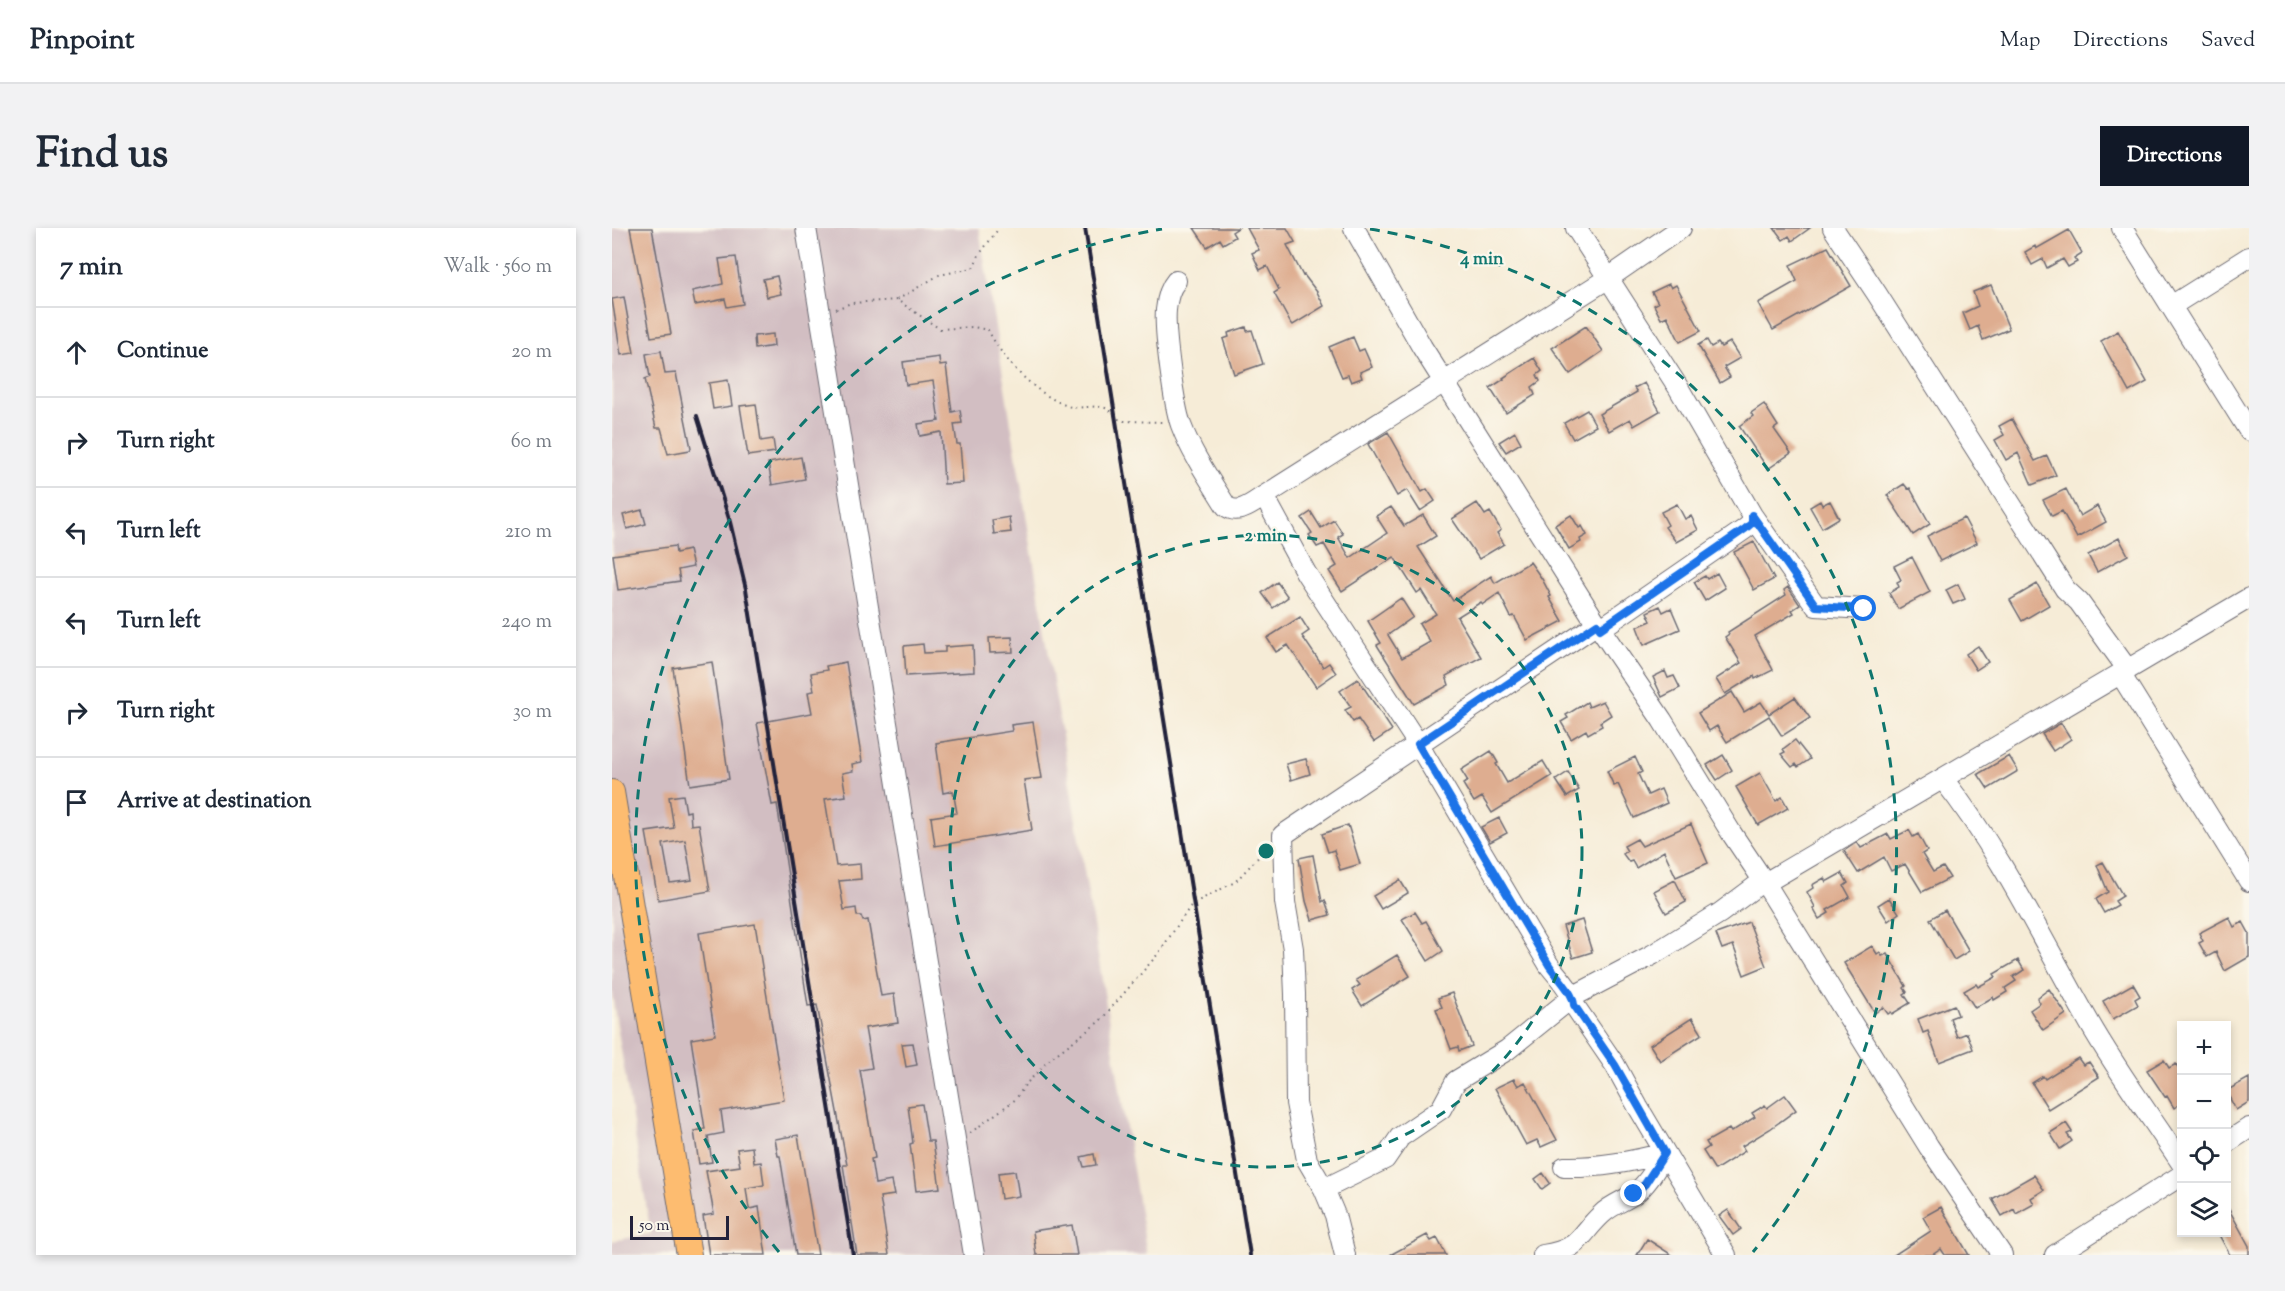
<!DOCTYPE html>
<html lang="en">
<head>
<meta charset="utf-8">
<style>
  :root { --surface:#fff; --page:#f2f2f3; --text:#1f2937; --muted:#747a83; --line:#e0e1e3; --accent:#111827 }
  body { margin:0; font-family:"Sorts Mill Goudy",serif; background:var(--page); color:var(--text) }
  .controls { position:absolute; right:18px; bottom:18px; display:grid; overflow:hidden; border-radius:0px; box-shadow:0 3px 9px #0003 }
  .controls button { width:54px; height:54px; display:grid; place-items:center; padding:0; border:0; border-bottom:2px solid var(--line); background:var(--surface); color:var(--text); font:30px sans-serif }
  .scale { position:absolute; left:18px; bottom:15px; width:99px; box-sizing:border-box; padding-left:6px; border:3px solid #22223b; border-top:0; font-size:16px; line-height:21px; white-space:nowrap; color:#22223b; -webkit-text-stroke:4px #fbf7ec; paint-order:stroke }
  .stop { position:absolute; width:18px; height:18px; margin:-14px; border:4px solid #1a73e8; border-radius:50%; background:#fff }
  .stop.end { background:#1a73e8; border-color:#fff; box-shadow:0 2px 6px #0008 }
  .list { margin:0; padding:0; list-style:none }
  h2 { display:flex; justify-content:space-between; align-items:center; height:78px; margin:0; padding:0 24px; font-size:26px }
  h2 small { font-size:20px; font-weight:400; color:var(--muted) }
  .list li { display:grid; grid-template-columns:39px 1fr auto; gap:18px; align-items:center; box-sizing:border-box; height:90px; padding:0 24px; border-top:2px solid var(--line) }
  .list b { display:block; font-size:22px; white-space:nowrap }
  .list em { font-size:20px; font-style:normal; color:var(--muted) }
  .icon { flex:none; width:33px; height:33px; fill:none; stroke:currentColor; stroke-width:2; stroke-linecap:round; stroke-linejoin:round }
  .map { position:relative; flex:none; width:1637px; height:1027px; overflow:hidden; border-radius:0px }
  header { display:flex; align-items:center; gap:36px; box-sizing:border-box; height:84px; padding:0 30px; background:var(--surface); border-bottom:2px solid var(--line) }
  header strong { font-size:28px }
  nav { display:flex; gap:33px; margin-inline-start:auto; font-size:21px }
  .intro { display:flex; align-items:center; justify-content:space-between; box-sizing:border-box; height:144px; padding:0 36px }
  h1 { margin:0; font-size:42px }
  .button { padding:15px 27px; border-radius:0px; background:var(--accent); color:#fff; font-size:21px; font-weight:700 }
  main { display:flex; gap:36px; padding:0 36px }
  aside { flex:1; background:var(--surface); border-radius:0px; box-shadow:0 3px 9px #0003 }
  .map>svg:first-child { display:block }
</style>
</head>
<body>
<header>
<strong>Pinpoint</strong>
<nav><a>Map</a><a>Directions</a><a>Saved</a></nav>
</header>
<div class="intro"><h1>Find us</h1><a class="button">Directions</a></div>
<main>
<aside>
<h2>7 min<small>Walk · 560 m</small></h2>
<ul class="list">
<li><svg class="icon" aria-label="ahead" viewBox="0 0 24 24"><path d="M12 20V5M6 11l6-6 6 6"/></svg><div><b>Continue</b></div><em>20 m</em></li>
<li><svg class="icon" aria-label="right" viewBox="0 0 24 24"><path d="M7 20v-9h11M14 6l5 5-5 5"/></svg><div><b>Turn right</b></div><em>60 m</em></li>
<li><svg class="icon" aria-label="left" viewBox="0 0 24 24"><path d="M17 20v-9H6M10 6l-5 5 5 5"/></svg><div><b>Turn left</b></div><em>210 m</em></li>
<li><svg class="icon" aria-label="left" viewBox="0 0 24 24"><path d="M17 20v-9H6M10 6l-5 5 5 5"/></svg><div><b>Turn left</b></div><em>240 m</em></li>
<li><svg class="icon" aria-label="right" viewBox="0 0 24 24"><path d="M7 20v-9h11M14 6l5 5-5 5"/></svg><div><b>Turn right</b></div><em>30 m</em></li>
<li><svg class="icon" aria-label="arrive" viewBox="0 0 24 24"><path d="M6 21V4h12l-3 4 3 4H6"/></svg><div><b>Arrive at destination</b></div></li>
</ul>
</aside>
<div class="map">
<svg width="1637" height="1027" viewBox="0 0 1637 1027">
  <rect width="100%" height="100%" fill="#fbf7ec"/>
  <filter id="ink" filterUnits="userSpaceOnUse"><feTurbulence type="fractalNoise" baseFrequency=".0167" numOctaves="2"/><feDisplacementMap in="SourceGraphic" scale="12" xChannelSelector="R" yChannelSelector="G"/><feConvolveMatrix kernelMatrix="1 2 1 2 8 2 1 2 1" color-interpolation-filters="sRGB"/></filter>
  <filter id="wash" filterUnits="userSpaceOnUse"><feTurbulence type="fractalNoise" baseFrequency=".008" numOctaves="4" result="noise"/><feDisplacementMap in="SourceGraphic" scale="24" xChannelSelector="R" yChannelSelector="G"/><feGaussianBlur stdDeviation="1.35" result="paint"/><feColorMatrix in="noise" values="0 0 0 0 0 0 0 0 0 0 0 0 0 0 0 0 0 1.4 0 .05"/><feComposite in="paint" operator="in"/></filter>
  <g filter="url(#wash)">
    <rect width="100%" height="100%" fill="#f6ecd7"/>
    <!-- industrial -->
    <path fill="#d2bec2" d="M0 0H367L535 1027H0V1013L39 1006 0 766Z"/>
    <g id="blocks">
      <!-- building -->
      <path fill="#dead90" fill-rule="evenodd" d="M18 0H40L59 106 39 109Z
        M582 0H626L620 4 623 9 611 16 608 11 595 19Z
        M635 0H675L683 14 675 17 691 48 692 47 705 64 712 78 681 97 679 96 662 65 667 62 655 38 648 42 640 25 647 22Z
        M1162 0H1198L1180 13 1177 8 1171 12Z
        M1457 2 1470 25 1462 30 1465 34 1456 39 1451 31 1435 40 1431 31 1420 37 1413 24 1423 18 1424 21Z
        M1216 19 1239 58 1161 102 1146 75 1185 53 1178 37Z
        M124 29 131 76 115 79 113 71 83 77 80 63 111 56 107 31Z
        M165 48 169 66 155 69 151 51Z
        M1057 56 1059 60 1064 57 1089 103 1068 114 1055 88 1049 91 1042 77 1046 75 1040 64Z
        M1379 57 1397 101 1371 112 1366 98 1358 102 1351 85 1366 78 1361 64Z
        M12 69 22 125 9 127 0 71Z
        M974 98 991 123 958 146 940 120Z
        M634 99 635 103 640 102 651 136 622 146 611 111 617 109 616 105Z
        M1506 103 1535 154 1517 164 1489 113Z
        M161 106 162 118 143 121 142 108Z
        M741 109 747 123 752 121 760 139 748 144 750 150 739 154 736 147 730 149 717 119Z
        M1095 112 1099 119 1106 115 1109 119 1118 114 1128 130 1112 139 1118 149 1108 155 1086 117Z
        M49 123 53 146 64 145 79 220 78 222 56 226 49 200H44L33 151 38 149 34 126Z
        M327 129 328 138 334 137 340 184 348 182 350 195 342 196 345 216H348L351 255 332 256 329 204 308 208 306 196 327 193 321 153 294 157 291 134Z
        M922 130 930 143 925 147 928 153 920 159 923 167 894 185 878 160 892 151 891 150Z
        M116 152 120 178 101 181 97 155Z
        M1032 155 1048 183 1022 198 1018 191 997 203 987 186 1025 164 1022 160Z
        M144 176 149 213 161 211 163 224 136 228 128 178Z
        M1152 176 1166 198 1162 201 1179 225 1156 241 1127 198 1141 188 1139 185Z
        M975 182 984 198 961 211 952 195Z
        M1400 191 1423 233 1435 228 1444 247 1420 257 1406 225 1394 232 1383 212 1392 207 1387 198Z
        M776 204 810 264 815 261 823 273 808 283 795 262 785 268 756 216Z
        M903 204 909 215 894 224 887 214Z
        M189 229 193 251 160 257 156 235Z
        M1292 256 1296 261 1298 260 1318 296 1301 307 1275 267Z
        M1454 261 1468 288 1485 278 1494 294 1465 310 1450 283 1440 288 1431 272Z
        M1208 273 1210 277 1218 273 1227 290 1210 300 1198 279Z
        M865 275 873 287 878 284 889 302 885 305 892 316 867 331 840 291Z
        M1065 276 1073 291 1079 288 1086 302 1064 314 1053 299 1056 297 1049 284Z
        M779 279 792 298 811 287 824 308 806 319 841 373 879 348 883 355 918 334 930 351 939 368 937 369 951 393 915 412 902 388 899 389 887 365 871 376 869 374 845 389 869 429 834 448 837 457 802 476 765 417 769 415 756 393 789 370 801 389 776 407 790 430 818 414 807 396 824 386 809 362 805 365 782 329 730 363 717 343 725 338 712 316 705 319 697 307 700 305 690 290 699 284 709 300 722 292 731 306 726 309 738 330 775 305 764 288Z
        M30 282 34 296 15 301 11 287Z
        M959 287 967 300 970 298 975 307 968 311 969 314 957 321 943 297Z
        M397 289 399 304 382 306 380 292Z
        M1352 290 1365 315 1328 333 1315 308Z
        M1507 310 1516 327 1485 344 1476 327Z
        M1142 314 1162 351 1142 362 1122 324Z
        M63 318 64 325 77 322 81 339 66 342 68 353 6 362 1 327Z
        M1300 329 1318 364 1286 381 1277 365 1287 359 1285 354 1289 352 1282 338Z
        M1105 345 1113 360 1093 373 1082 354 1093 348 1095 351Z
        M665 354 676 369 661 380 650 365Z
        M1346 356 1353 371 1341 376 1334 362Z
        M1425 356 1437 377 1410 393 1398 372Z
        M1176 359 1188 377 1180 382 1182 385 1143 408 1161 442 1143 451 1142 448 1113 466 1104 451 1129 435 1113 409 1117 406 1116 404 1174 367 1172 362Z
        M1048 378 1051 384 1059 380 1068 401 1032 417 1025 399 1039 393 1035 384Z
        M688 389 697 403 690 408 711 439 717 435 724 445 704 459 676 417 664 424 655 410Z
        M400 409 401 424 378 425 377 410Z
        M311 416 312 425 333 424V419L361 417 362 444 294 448 292 418Z
        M1366 418 1376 434 1364 442 1354 426Z
        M100 434 117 551 78 557 61 440Z
        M234 434 250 534 240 536 241 543 230 545 234 568 213 571 224 638 248 636 249 651 227 653 232 682 244 680 245 688H249L251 693 256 692 269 768 282 766 286 795 253 800 260 840 248 842 263 930 259 931 263 956 279 953 282 967 268 969 277 1027H245L231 937H235L205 777 196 778 165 576 160 577 145 495 200 485 196 464 202 463 199 445 215 442 214 438Z
        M1053 443 1056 450 1062 448 1068 460 1050 469 1041 449Z
        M746 451 780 502 762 514 746 491 741 494 733 482 739 479 728 463Z
        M1120 464 1132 484 1149 474 1157 486 1183 469 1198 490 1170 508 1157 488 1115 514 1105 498 1097 503 1086 485Z
        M991 473 999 487 988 494 990 498 976 506 974 502 959 511 949 494 956 490 954 487 975 474 977 479Z
        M421 494 430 550 412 552 420 602 323 618 319 589 345 585 341 563 331 565 324 515 400 503 399 497Z
        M1449 495 1459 511 1441 523 1430 506Z
        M1183 512 1198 531 1186 539 1184 536 1180 539 1169 526 1173 524 1171 521Z
        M879 523 886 535 884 536 895 555 931 533 940 548 880 585 870 569 862 574 851 556 856 553 849 542Z
        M1111 527 1120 542 1105 552 1095 537Z
        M1397 528 1406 543 1376 561 1366 546Z
        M1023 529 1030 544 1026 546 1036 567 1049 561 1055 575 1022 590 1006 556 1002 558 995 543Z
        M694 531 698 546 679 552 674 536Z
        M956 544 967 562 955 569 944 552Z
        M1148 545 1164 573 1170 569 1176 580 1146 597 1124 559Z
        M71 567 74 584 78 583 79 597 87 596 98 663 46 672 34 604 62 600 57 569ZM73 612 80 652 58 655 51 616Z
        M887 590 895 605 878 614 869 599Z
        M1079 596 1096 635 1064 649 1052 623 1024 640 1020 633 1017 634 1011 626 1015 623 1012 618 1025 611 1030 618Z
        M736 597 748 636 728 642 722 622 716 624 710 606Z
        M1297 602 1301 609 1306 606 1315 623 1310 626 1321 644 1331 639 1338 650 1310 664 1293 636 1279 643 1272 629 1246 645 1232 623 1245 614 1249 620 1276 606 1279 611Z
        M701 627 710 674 713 672 718 687 700 692 694 673 687 630Z
        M1491 634 1511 668 1503 673 1506 677 1492 685 1484 671 1496 664 1485 637Z
        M1230 645 1236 655 1232 658 1238 669 1215 682 1217 685 1207 691 1201 680 1203 679 1195 664 1201 660 1200 657 1212 650 1214 654Z
        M788 652 796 665 769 681 761 668Z
        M1063 652 1074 674 1054 685 1042 663Z
        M1277 670 1287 685 1276 693 1266 677Z
        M1333 682 1357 723 1342 732 1318 691Z
        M803 684 810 695 814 693 831 723 816 733 790 691Z
        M1617 689 1622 699 1631 694 1637 705V729L1613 743 1604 724 1595 729 1587 715 1591 713 1587 705Z
        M970 692 980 724 961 730 951 698Z
        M1137 694 1154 738 1132 747 1121 717 1110 721 1104 706Z
        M143 696 172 872 109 883 112 905 96 908 100 934 87 936 82 903 93 901 79 811 103 807 87 705Z
        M1260 718 1265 726 1268 724 1270 728 1275 726 1294 758 1292 760 1295 764 1292 766 1298 775 1280 786 1279 784 1276 786 1271 779 1263 785 1232 735Z
        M785 727 798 748 750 778 740 762 748 757 744 752Z
        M1406 732 1412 742 1401 749 1404 753 1393 760 1395 764 1382 772 1381 769 1363 780 1352 763 1364 756 1366 759 1384 749 1382 746Z
        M1521 756 1528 768 1523 771 1526 777 1501 791 1491 773Z
        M1437 761 1454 786 1431 802 1418 782 1428 775 1425 770Z
        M840 765 860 818 847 823 846 819 839 821 824 781 830 779 826 770Z
        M1342 777 1346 787 1338 790 1345 809 1355 805 1361 821 1327 834 1316 803 1311 805 1306 791Z
        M1080 790 1090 806 1048 833 1038 817Z
        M301 815 305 837 294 839 290 816Z
        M1466 830 1471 837 1477 834 1487 849 1436 881 1420 855 1431 848 1433 851Z
        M1552 832 1557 840 1564 836 1569 845V875L1562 880 1555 868 1553 869 1535 842Z
        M1637 850V874L1624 882 1614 863Z
        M902 851 906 858 913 854 945 912 929 919 925 912 914 917 883 860Z
        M1173 867 1184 882 1158 901 1130 918 1133 923 1103 942 1091 923 1097 919 1094 914 1117 901 1119 904 1143 889 1140 885 1153 877 1155 880Z
        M310 876 316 913H321L328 960 304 963 298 916 301 915 296 878Z
        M1454 895 1460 904 1455 906 1460 913 1448 921 1438 905Z
        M186 907 206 1027H184L168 928H166L163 911Z
        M140 919 142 935 149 934 152 957 134 960 137 981 147 979 154 1027H97L91 988 102 986 94 943 128 938 125 921Z
        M482 926 484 937 472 939 469 929Z
        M403 943 407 968 389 971 386 945Z
        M931 945 938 955 930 961 923 951Z
        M1422 947 1432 962 1419 970 1422 976 1404 986 1402 981 1390 988 1380 971Z
        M1614 976 1637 1018V1027H1618L1606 1005H1614Z
        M1329 979 1357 1027H1333L1329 1021 1320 1027H1282L1319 1003 1311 989Z
        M1116 982 1129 1001 1121 1007 1107 988Z
        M460 997 465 1027H424L421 1003Z
        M815 1007 819 1013 825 1010 834 1027H778Z
        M1035 1011 1060 1027H1025Z"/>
    </g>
  </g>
  <g filter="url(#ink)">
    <use href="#blocks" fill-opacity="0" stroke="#6c6972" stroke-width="1.5"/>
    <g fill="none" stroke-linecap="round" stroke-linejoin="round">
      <!-- minor casing -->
      <g stroke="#6c6972" stroke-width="22">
        <path id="minor" d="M194 0 362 1027
          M742 0 810 119 985 396 1050 492 1120 606 1153 655 1317 919 1390 1027
          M964 0 1066 159 1140 287V295L1133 301 988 401
          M1221 0 1265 66 1453 361 1467 374 1516 442
          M1510 0 1637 203
          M564 53C557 61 555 71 554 82 552 103 562 178 569 197 580 226 598 252 614 278 626 288 641 275 652 268L995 51 1069 0
          M1559 78 1637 29
          M652 268 694 345 806 516 937 737C946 749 961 763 962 777L1003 837 1026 879 1114 1027
          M1140 287 1204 378 1252 381
          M1509 447 1637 653
          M1331 551C1390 626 1430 712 1477 794 1505 843 1539 889 1570 936
          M1153 655 1637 370
          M1614 915 1637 900
          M712 961 695 932 684 875 683 766 681 721 673 674 671 607 985 396
          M733 1027 723 987 712 961 773 931 788 909 829 881 844 853 895 822 962 768 1040 727 1108 685 1151 653
          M931 1027C970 1021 965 1009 990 986 999 977 1012 973 1022 966 1036 956 1044 940 1053 925 1019 934 987 940 952 939
          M1443 1027 1570 947"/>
      </g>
      <!-- major casing -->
      <g stroke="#6c6972" stroke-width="26">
        <path id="major" d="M0 564 77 1027"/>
      </g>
      <!-- path -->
      <path stroke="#6c6972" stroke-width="2" stroke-dasharray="1.5 4.5" stroke-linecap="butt" d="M285 72 327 47 361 40 367 27 387 0
        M224 81 239 75 285 72 328 101 361 99 376 102C392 133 420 163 453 177 470 185 493 169 504 190L512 193 550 194
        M358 905 404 871 413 857 439 830 488 793 546 726 580 676 623 654 655 620"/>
      <!-- minor -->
      <use href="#minor" stroke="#fff" stroke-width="20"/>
      <!-- major -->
      <use href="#major" stroke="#fdbc6f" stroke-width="24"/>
      <!-- rail -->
      <path stroke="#22223b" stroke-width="4" d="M473 0 638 1027
        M85 188 118 294 134 361 241 1027"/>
    </g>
  </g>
  <g fill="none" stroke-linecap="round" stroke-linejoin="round" filter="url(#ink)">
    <!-- route -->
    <path stroke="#1a73e8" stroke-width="8" d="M1022 966 1033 956 1053 925 1003 837 962 777C961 764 945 749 937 737L806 516 985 396 988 401 1133 301 1140 295V287L1204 378 1252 381"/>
  </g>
  <!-- distance rings -->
  <g fill="none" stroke="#0f766e" stroke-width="3" stroke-dasharray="10 8">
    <circle cx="654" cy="623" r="316"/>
    <path d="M167 1024A631 631 0 0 1 550 1M758 1A631 631 0 0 1 1141 1024"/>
  </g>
  <circle cx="654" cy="623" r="9" fill="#0f766e" stroke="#fbf7ec" stroke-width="3"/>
  <g font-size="18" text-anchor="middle" font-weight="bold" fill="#0f766e" stroke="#fbf7ec" stroke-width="4.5" stroke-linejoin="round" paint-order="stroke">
    <text x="870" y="36">4 min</text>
    <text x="654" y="313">2 min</text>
  </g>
</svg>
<div class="controls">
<button>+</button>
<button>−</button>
<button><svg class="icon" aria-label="locate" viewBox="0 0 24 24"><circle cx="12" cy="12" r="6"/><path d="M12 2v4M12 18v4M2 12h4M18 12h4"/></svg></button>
<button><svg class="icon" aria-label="layers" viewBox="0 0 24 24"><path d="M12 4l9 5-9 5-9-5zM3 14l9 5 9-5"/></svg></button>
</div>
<div class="scale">50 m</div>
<div class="stop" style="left:1252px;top:381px"></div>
<div class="stop end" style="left:1022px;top:966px"></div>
</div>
</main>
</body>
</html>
